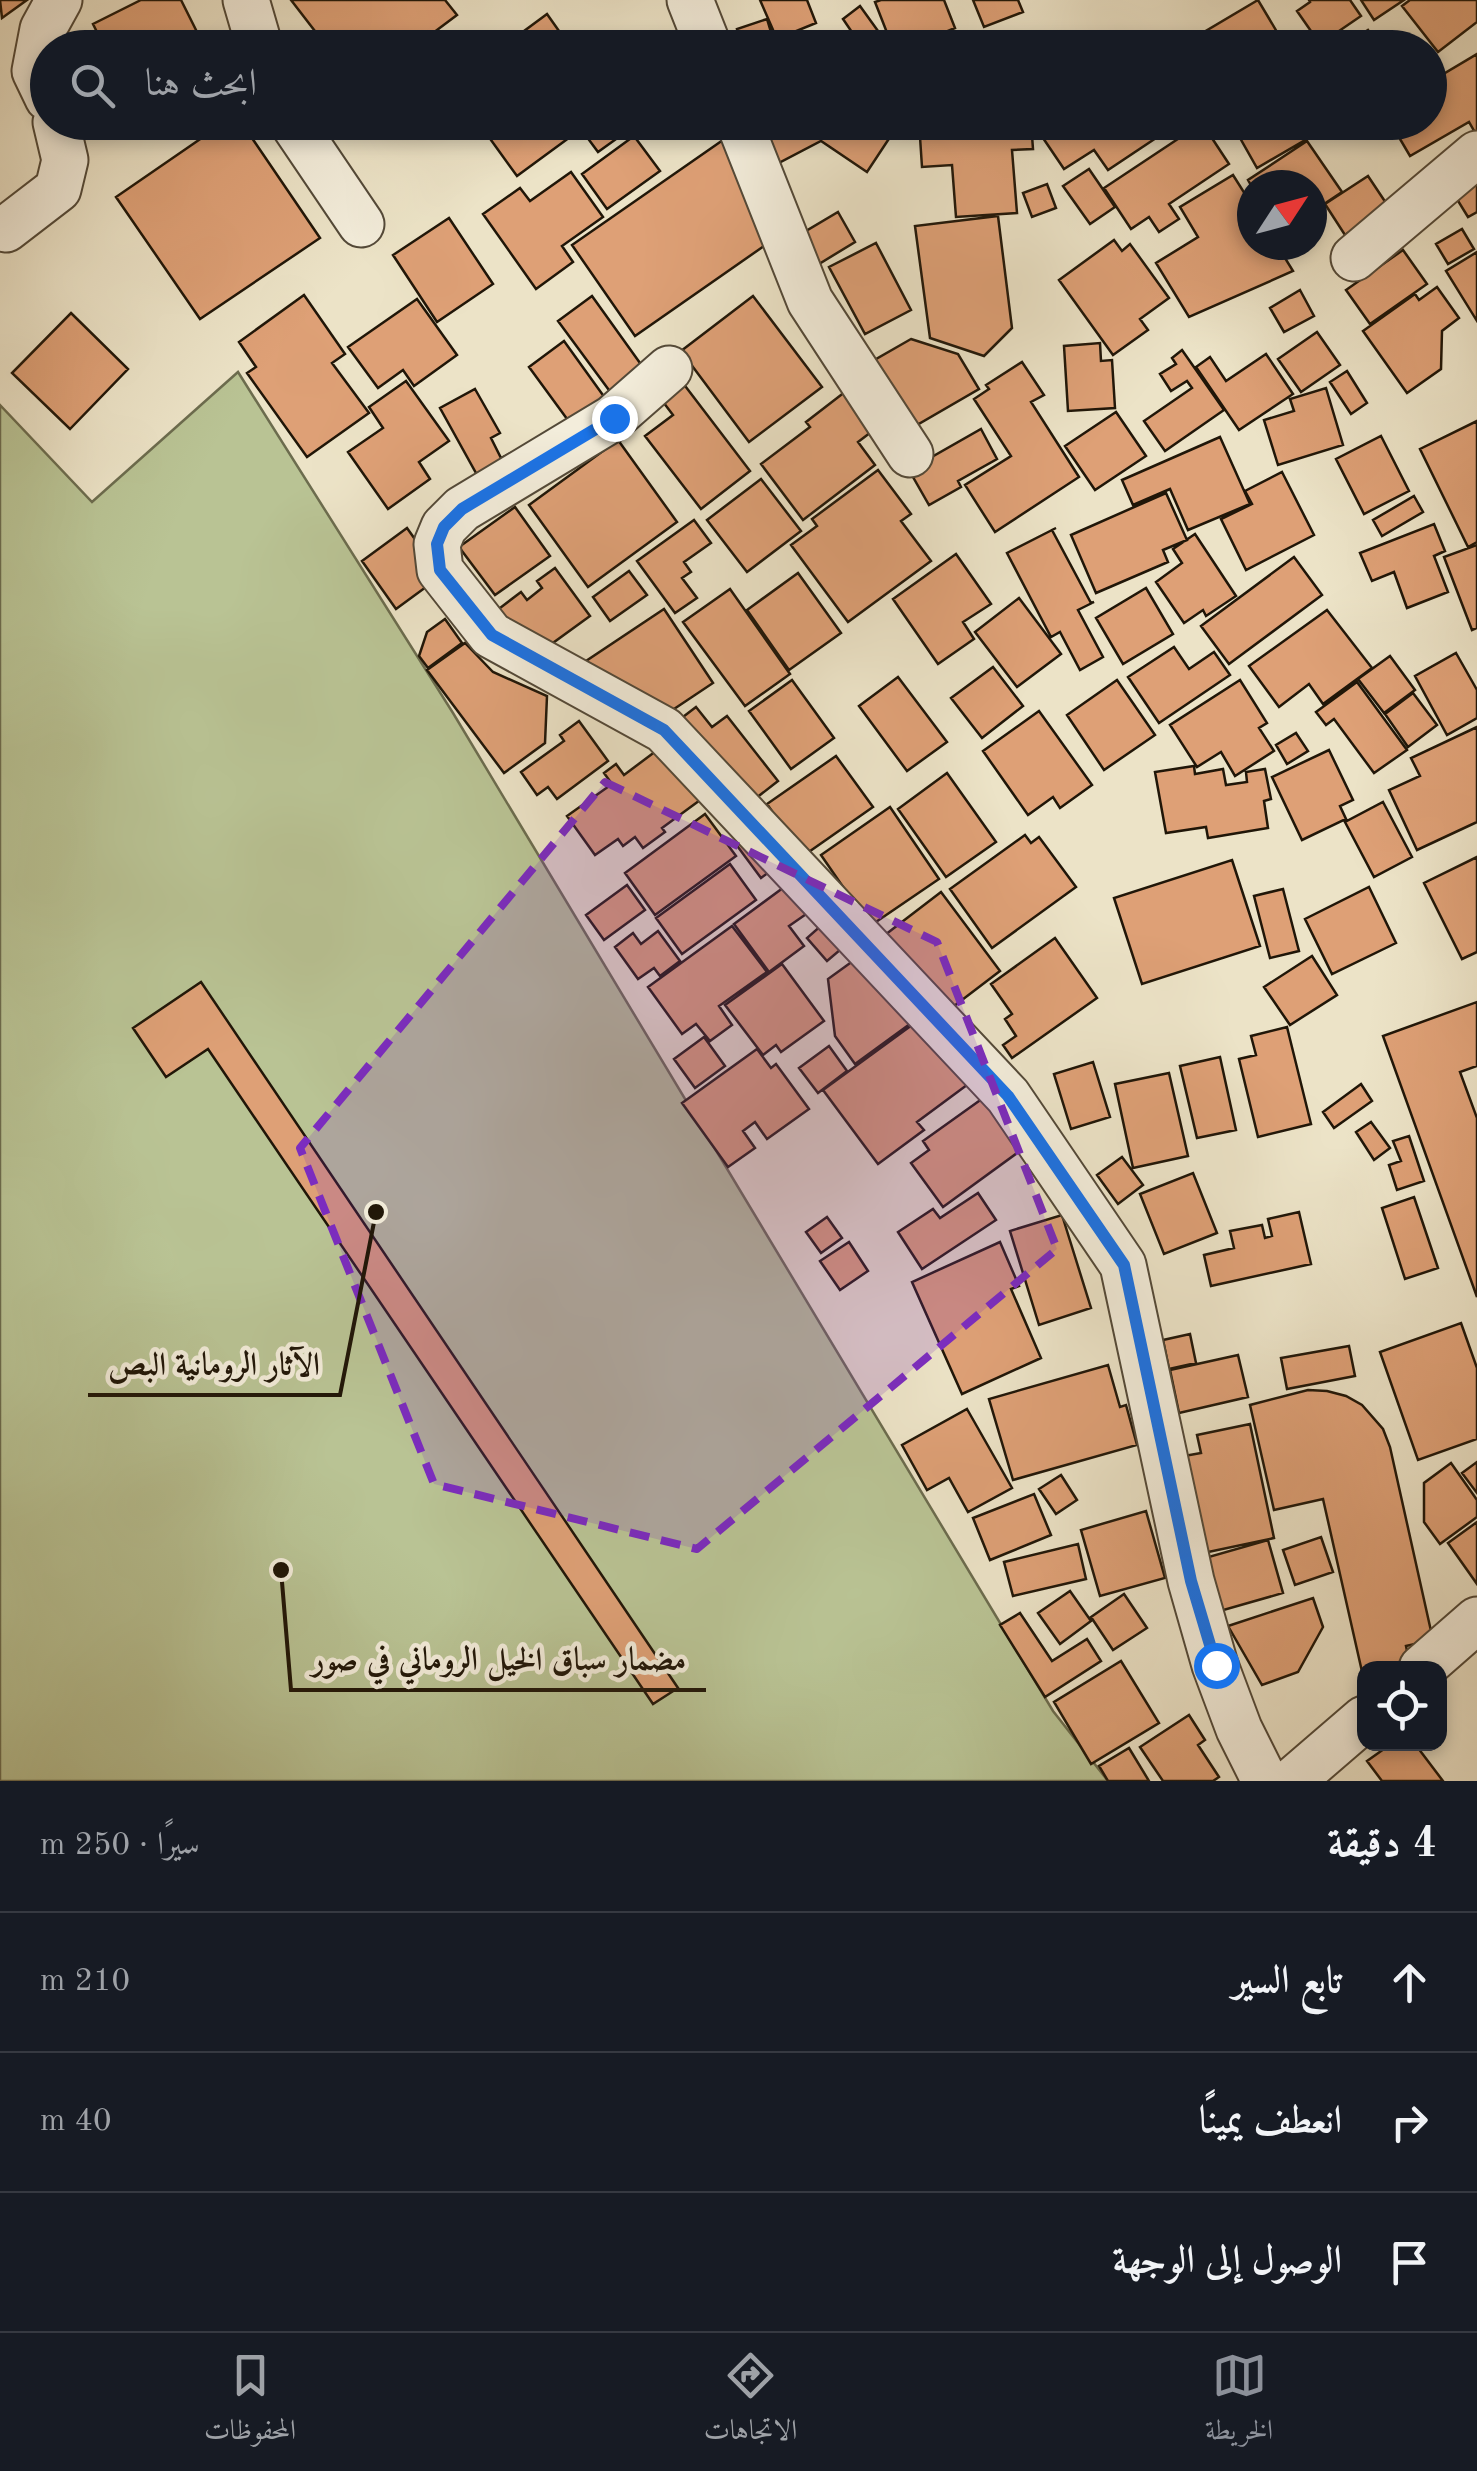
<!DOCTYPE html>
<html lang="ar">
<head>
<meta charset="utf-8">
<style>
  :root { --surface:#171b24; --page:#242831; --text:#f1f3f6; --muted:#9ea1a6; --line:#363941; --accent:#8c9099 }
  body { margin:0; font-family:"Old Standard TT",Amiri,serif; background:var(--page); color:var(--text); direction:rtl }
  .controls { position:absolute; right:30px; bottom:30px; display:grid; overflow:hidden; border-radius:20px; box-shadow:0 5px 15px #0003 }
  .controls button { width:90px; height:90px; display:grid; place-items:center; padding:0; border:0; border-bottom:2px solid var(--line); background:var(--surface); color:var(--text); font:50px sans-serif }
  .compass { position:absolute; left:1237px; top:170px; width:90px; height:90px; border-radius:50%; background:var(--surface); box-shadow:0 5px 15px #0003; rotate:54deg }
  .stop { position:absolute; width:30px; height:30px; margin:-22px; border:8px solid #1a73e8; border-radius:50%; background:#fff }
  .stop.end { background:#1a73e8; border-color:#fff; box-shadow:0 2px 10px #0008 }
  .list { margin:0; padding:0; list-style:none }
  h2 { display:flex; justify-content:space-between; align-items:center; height:130px; margin:0; padding:0 40px; font-size:42px }
  h2 small { font-size:32px; font-weight:400; color:var(--muted) }
  .list li { display:grid; grid-template-columns:65px 1fr auto; gap:30px; align-items:center; box-sizing:border-box; height:140px; padding:0 40px; border-top:2px solid var(--line) }
  .list b { display:block; font-size:38px; white-space:nowrap }
  .list em { font-size:32px; font-style:normal; color:var(--muted) }
  .icon { flex:none; width:55px; height:55px; fill:none; stroke:currentColor; stroke-width:2; stroke-linecap:round; stroke-linejoin:round }
  .map { position:relative; flex:none; width:1477px; height:1781px; overflow:hidden; direction:ltr }
  .search { position:absolute; background:var(--surface); box-shadow:0 5px 15px #0003; left:30px; right:30px; top:30px; height:110px; display:flex; align-items:center; gap:25px; box-sizing:border-box; padding:0 35px; border-radius:55px; color:var(--muted); font-size:38px }
  .sheet { height:550px; background:var(--surface) }
  nav { display:flex; justify-content:space-around; align-items:center; box-sizing:border-box; height:140px; border-top:2px solid var(--line); background:var(--surface); font-size:28px; color:var(--muted) }
  nav a { display:grid; justify-items:center; gap:5px }
  nav .on { color:var(--accent) }
  .map>svg:first-child { display:block }
</style>
</head>
<body>
<div class="map">
<svg width="1477" height="1781" viewBox="0 0 1477 1781">
  <rect width="100%" height="100%" fill="#ece3c7"/>
  <filter id="stains"><feTurbulence type="fractalNoise" baseFrequency=".002" numOctaves="4"/><feColorMatrix values="0 0 0 0 .2 0 0 0 0 .09 0 0 0 0 .02 0 0 0 .5 -.17"/></filter>
  <radialGradient id="worn" r=".72"><stop offset=".6" stop-color="#630" stop-opacity="0"/><stop offset="1" stop-color="#630" stop-opacity=".3"/></radialGradient>
  <!-- green -->
  <path fill="#b9c394" stroke="#6c6c4e" stroke-width="2.5" d="M238 372 453 713 1053 1711 1108 1781H0V405L92 502Z"/>
  <!-- building -->
  <path fill="#dea076" stroke="#201608" stroke-width="2.5" d="M0 0H27L2 18Z
    M141 0H181L205 48H105L93 24Z
    M291 0H445L457 15 413 48H328Z
    M760 0H807L816 23 777 39Z
    M881 0H944L955 28 908 48H893L875 2Z
    M973 0H1018L1023 12 984 27Z
    M1258 0 1283 42 1273 48H1200L1194 38Z
    M1309 0H1350L1361 16 1320 44 1297 11 1310 2Z
    M1361 0H1404L1374 20Z
    M1410 0H1477V22L1438 52 1402 6Z
    M860 6 878 31 860 44 843 19Z
    M547 14 571 48H501Z
    M767 19 773 39 743 48 737 29Z
    M1368 30 1380 48H1340Z
    M836 32 859 48H815L831 40Z
    M1156 32 1166 48H1133Z
    M1477 54V136L1469 122 1410 156 1390 122H1430V82Z
    M225 122H241L320 238 200 319 116 197Z
    M478 122H625L630 129 598 152 581 129 517 176Z
    M748 122H900L867 172 821 141 771 167Z
    M919 122H1031L1033 149 1012 150 1017 213 956 217 952 165 922 167Z
    M1046 122H1180L1108 170 1094 150 1064 169 1041 135 1050 129Z
    M1231 122H1304L1312 136 1257 168Z
    M1202 123 1229 164 1169 204 1179 219 1159 232 1149 217 1131 229 1104 188Z
    M634 136 660 171 607 209 582 174Z
    M723 140 764 200V246L635 336 572 245Z
    M1307 141 1342 192 1312 212V185H1252V187L1248 180Z
    M1089 169 1115 207 1090 224 1063 186Z
    M571 172 603 217 562 246 573 262 536 289 483 214 520 188 530 201Z
    M1233 175 1252 205V245H1277L1293 271 1189 317 1156 263 1198 237 1180 207Z
    M1368 176 1388 206 1345 235 1325 204Z
    M1477 182V212L1468 217 1455 196Z
    M1047 184 1056 208 1032 217 1023 193Z
    M838 212 855 242 819 264 801 234Z
    M998 216 1012 328 984 356 930 338 915 226Z
    M449 218 493 284 437 322 393 255Z
    M1462 229 1474 249 1448 264 1436 244Z
    M1114 240 1122 251 1130 244 1169 298 1140 319 1148 330 1113 355 1059 280Z
    M876 243 911 310 865 334 829 267Z
    M1403 250 1427 284 1370 324 1346 290Z
    M1477 252V321L1446 271Z
    M1437 287 1459 318 1442 331 1441 369 1407 393 1363 331 1415 294 1419 300Z
    M1300 290 1314 316 1284 332 1270 308Z
    M304 295 345 354 332 363 369 413 307 457 247 373 256 367 239 342Z
    M592 296 650 377 617 401 558 321Z
    M753 296 822 387 749 442 681 351Z
    M417 299 457 355 414 386 403 370 378 388 348 347Z
    M71 313 128 369 70 429 12 373Z
    M1317 332 1340 365 1301 392 1278 359Z
    M911 339 958 354 979 389 910 429 871 362Z
    M564 341 605 398 570 423 529 367Z
    M1100 343 1101 361 1112 360 1115 408 1068 411 1064 346Z
    M1182 350 1224 410 1165 451 1144 421 1192 388 1187 381 1171 391 1160 374 1176 364 1172 358Z
    M1266 354 1293 394 1239 430 1196 367 1210 357 1226 381Z
    M1022 362 1044 395 1031 402 1079 477 995 532 965 485 1011 456 974 399 989 389 986 385Z
    M1347 371 1367 403 1351 414 1330 382Z
    M676 374 750 471 701 509 645 436 673 415 654 390Z
    M406 381 449 441 419 462 430 479 388 509 348 452 383 428 369 407Z
    M850 388 879 426 858 442 875 465 803 520 761 464 810 427 806 422Z
    M1326 388 1343 445 1278 465 1264 420 1294 411 1290 399Z
    M475 389 500 433 491 438 501 458 511 453 516 462 481 482 440 408Z
    M1116 412 1146 456 1095 490 1065 446Z
    M1477 421V542L1468 547 1420 449Z
    M981 429 997 459 958 481 961 487 929 505 909 470Z
    M1381 436 1409 491 1364 514 1336 459Z
    M1220 437 1250 504 1188 530 1170 489 1133 505 1122 480Z
    M618 440 677 522 588 587 529 505Z
    M878 470 911 514 901 521 931 561 848 622 791 545 817 526 812 519Z
    M1282 472 1314 535 1246 570 1221 519 1252 504 1245 491Z
    M761 479 801 531 747 572 707 520Z
    M1166 493 1187 540 1163 550 1168 562 1096 593 1071 535Z
    M1414 496 1423 512 1382 536 1373 520Z
    M515 507 550 556 495 595 459 547Z
    M694 520 711 543 684 562 691 572 682 578 697 598 675 613 637 561Z
    M1434 524 1445 551 1434 556 1448 592 1407 608 1394 572 1372 581 1360 553Z
    M407 528 441 576 396 609 362 561Z
    M1056 528 1052 530 1091 603 1094 602 1078 610 1103 657 1080 670 1060 632 1051 637 1007 553Z
    M1195 534 1236 596 1206 616 1203 610 1184 623 1156 582 1182 563 1173 549Z
    M1477 545V628L1472 630 1444 557Z
    M956 554 991 604 963 622 974 639 938 664 893 599Z
    M1294 557 1322 595 1229 664 1201 626Z
    M555 568 590 616 539 653 496 611 521 592 527 600 542 588 537 581Z
    M629 571 647 595 610 621 593 597Z
    M798 573 841 633 789 670 747 610Z
    M1146 588 1173 634 1123 664 1096 618Z
    M730 589 790 674 745 706 683 622Z
    M1019 598 1061 654 1017 687 975 632Z
    M664 609 713 683 662 717 580 665Z
    M1327 610 1372 668 1323 704 1309 684 1279 707 1249 666Z
    M445 619 462 643 428 668 419 656 427 632Z
    M465 643 493 672 547 696 545 743 504 773 427 670Z
    M1174 647 1189 669 1214 652 1230 675 1159 723 1128 677Z
    M1456 653 1477 690V718L1447 735 1415 676Z
    M1390 656 1415 690 1384 713 1358 679Z
    M993 667 1023 706 982 738 951 698Z
    M898 677 947 742 907 771 859 706Z
    M792 680 834 738 791 769 749 711Z
    M1117 680 1155 735 1104 770 1067 715Z
    M1240 680 1267 723 1259 728 1274 751 1235 776 1221 752 1197 767 1170 725Z
    M1357 682 1407 750 1374 773 1334 719 1326 725 1316 712Z
    M1413 693 1437 725 1408 747 1385 714Z
    M696 707 712 727 727 716 778 781 746 806 679 720Z
    M1039 711 1092 785 1060 808 1053 797 1028 815 983 751Z
    M579 721 608 761 557 799 548 787 537 795 521 772 564 741 560 735Z
    M1477 727V822L1417 850 1389 790 1420 776 1411 758Z
    M1296 733 1308 751 1287 764 1276 745Z
    M668 742 707 795 662 828 665 832 643 848 635 837 623 846 618 839 595 855 567 816 612 784 604 773 616 764 624 775Z
    M1329 750 1353 800 1340 806 1346 819 1302 840 1272 777Z
    M836 756 873 807 803 856 767 804Z
    M1194 766 1195 774 1223 769 1226 785 1247 782 1246 772 1265 769 1271 799 1264 801 1268 828 1208 838 1206 827 1166 833 1155 772Z
    M947 773 996 842 946 877 898 809Z
    M1383 802 1412 857 1374 877 1345 822Z
    M890 807 939 879 870 926 821 855Z
    M705 814 736 856 655 915 625 873Z
    M751 831 777 866 761 878 735 843Z
    M1025 835 1031 843 1039 837 1076 887 992 948 950 889Z
    M1477 857V952L1462 959 1424 883Z
    M1232 860 1260 946 1142 984 1114 898Z
    M730 864 756 900 682 954 656 918Z
    M791 882 812 910 789 926 804 946 769 972 734 924Z
    M627 885 645 910 604 940 586 915Z
    M1369 887 1396 943 1332 974 1305 919Z
    M1283 889 1299 951 1270 958 1254 896Z
    M941 892 1000 971 941 1016 881 938Z
    M832 916 853 939 827 961 807 938Z
    M732 926 767 972 719 1006 732 1025 710 1041 696 1024 682 1034 648 987Z
    M658 931 680 961 660 976 654 968 638 979 615 947 633 933 641 944Z
    M1055 938 1097 998 1012 1058 1003 1045 1016 1036 1005 1019 1012 1014 991 984Z
    M864 953 914 1021 855 1064 835 1036 828 979Z
    M1312 956 1337 995 1290 1025 1264 987Z
    M782 964 824 1021 781 1052 776 1045 763 1055 725 1005Z
    M201 982 678 1688 653 1704 208 1049 166 1077 133 1028Z
    M1477 1002V1066L1460 1072 1477 1118V1297L1383 1036Z
    M923 1017 971 1082 917 1122 924 1130 878 1164 823 1090Z
    M1287 1027 1311 1124 1258 1137 1239 1059 1256 1055 1251 1036Z
    M704 1037 725 1066 695 1088 674 1059Z
    M829 1046 847 1071 818 1093 799 1068Z
    M757 1049 771 1068 776 1064 809 1109 767 1139 755 1122 743 1131 755 1148 728 1167 682 1103Z
    M1220 1057 1236 1130 1197 1138 1180 1066Z
    M1093 1062 1110 1117 1071 1129 1054 1074Z
    M1169 1073 1188 1156 1133 1168 1115 1084Z
    M1361 1084 1372 1101 1334 1128 1323 1112Z
    M986 1096 1024 1148 943 1207 911 1163 929 1150 923 1141Z
    M1371 1122 1390 1148 1374 1160 1356 1132Z
    M1409 1136 1424 1181 1397 1190 1389 1165 1401 1161 1393 1141Z
    M1122 1157 1143 1185 1118 1204 1097 1175Z
    M1193 1173 1217 1233 1164 1254 1140 1194Z
    M978 1193 996 1220 922 1269 898 1232 933 1209 940 1218Z
    M1414 1197 1438 1268 1405 1279 1382 1208Z
    M1299 1212 1311 1264 1211 1286 1204 1255 1234 1248 1230 1231 1262 1225 1265 1238 1272 1236 1268 1219Z
    M1062 1215 1091 1308 1039 1325 1010 1231Z
    M827 1217 842 1238 821 1253 806 1232Z
    M849 1242 868 1271 840 1290 820 1261Z
    M1000 1242 1019 1286 1011 1289 1041 1358 962 1394 912 1282Z
    M1461 1323 1477 1368V1439L1418 1460 1380 1352Z
    M1190 1334 1196 1363 1169 1369 1163 1340Z
    M1349 1346 1355 1376 1287 1389 1281 1358Z
    M1238 1355 1248 1397 1179 1413 1170 1370Z
    M1108 1365 1120 1407 1126 1405 1137 1445 1013 1480 989 1399Z
    M1308 1390 1327 1391 1346 1396 1362 1405 1383 1429 1390 1447 1433 1640 1406 1646 1410 1666 1396 1668H1364L1363 1676 1323 1499 1274 1510 1250 1405Z
    M967 1409 1012 1488 968 1512 949 1478 927 1490 902 1445Z
    M1250 1424 1274 1538 1194 1555 1173 1458 1201 1453 1197 1435Z
    M1477 1462V1493L1462 1473Z
    M1451 1463 1477 1500V1517L1440 1544 1424 1522V1483Z
    M1061 1475 1077 1500 1056 1514 1039 1489Z
    M1034 1494 1051 1535 990 1560 973 1518Z
    M1146 1511 1165 1578 1100 1596 1081 1530Z
    M1477 1522V1584L1448 1543Z
    M1321 1537 1333 1572 1295 1585 1283 1550Z
    M1268 1540 1283 1593 1213 1613 1198 1560Z
    M1078 1544 1086 1579 1013 1596 1004 1562Z
    M1070 1591 1091 1621 1060 1644 1038 1613Z
    M1124 1594 1147 1628 1113 1650 1091 1617Z
    M1313 1598 1323 1627 1298 1672 1262 1685 1228 1626Z
    M1020 1613 1052 1661 1087 1639 1101 1661 1045 1697 1000 1625Z
    M1121 1661 1159 1723 1091 1764 1054 1702Z
    M1189 1715 1205 1740 1198 1745 1219 1777 1213 1781H1163L1140 1747Z
    M1391 1744H1415L1443 1781H1382L1367 1761Z
    M1129 1748 1149 1781H1108L1099 1766Z"/>
  <g fill="none" stroke-linecap="round" stroke-linejoin="round">
    <!-- street casing -->
    <g stroke="#534938" stroke-width="49">
      <path id="street" d="M246 0 260 48
        M690 0 709 48
        M48 98 35 71 43 29 59 0
        M292 122 361 224
        M739 122 810 301 910 454
        M6 229 58 189 65 160 56 122
        M1354 258 1477 154
        M669 369 613 418 462 509 444 527 437 544 440 570 491 635 664 730 1008 1096 1123 1265 1191 1581 1215 1665 1239 1729 1265 1781
        M1422 1668 1477 1620
        M1292 1781 1364 1719"/>
    </g>
    <!-- street -->
    <use href="#street" stroke="#f3eddb" stroke-width="45"/>
  </g>
  <g fill="none" stroke-linecap="round" stroke-linejoin="round">
    <!-- route -->
    <path stroke="#1a73e8" stroke-width="12" d="M614 418 462 509 444 527 437 544 440 570 492 635 664 730 1008 1096 1124 1265 1191 1581 1216 1665"/>
  </g>
  <!-- marked area -->
  <path fill="#7b2cbf" fill-opacity="0.2" stroke="#7b2cbf" stroke-width="8" stroke-dasharray="20 12" stroke-linejoin="round" d="M605 782 937 942 1057 1249 697 1549 434 1484 300 1148Z"/>
  <!-- callouts -->
  <path fill="none" stroke="#201608" stroke-width="4" d="M376 1212L340 1395H88M281 1570L291 1690H706"/>
  <g fill="#201608" stroke="#f3eddb" stroke-width="4">
    <circle cx="376" cy="1212" r="10"/>
    <circle cx="281" cy="1570" r="10"/>
  </g>
  <g font-size="32" text-anchor="middle" font-weight="bold" fill="#201608" stroke="#f3eddb" stroke-width="9" stroke-linejoin="round" paint-order="stroke">
    <text x="214" y="1375">الآثار الرومانية البص</text>
    <text x="499" y="1670">مضمار سباق الخيل الروماني في صور</text>
  </g>
  <rect width="100%" height="100%" filter="url(#stains)"/>
  <rect width="100%" height="100%" fill="url(#worn)"/>
</svg>
<div class="controls">
<button><svg class="icon" aria-label="locate" viewBox="0 0 24 24"><circle cx="12" cy="12" r="6"/><path d="M12 2v4M12 18v4M2 12h4M18 12h4"/></svg></button>
</div>
<svg class="compass" viewBox="-18 -18 36 36"><path d="M0-13l5 13h-10z" fill="#e53935"/><path d="M0 13l5-13h-10z" fill="#9ea1a6"/></svg>
<div class="stop" style="left:1216px;top:1665px"></div>
<div class="stop end" style="left:614px;top:418px"></div>
<div class="search"><svg class="icon" aria-label="search" viewBox="0 0 24 24"><circle cx="10" cy="10" r="6"/><path d="M15 15l6 6"/></svg>ابحث هنا</div>
</div>
<section class="sheet">
<h2>4 دقيقة<small>سيرًا · 250 m</small></h2>
<ul class="list">
<li><svg class="icon" aria-label="ahead" viewBox="0 0 24 24"><path d="M12 20V5M6 11l6-6 6 6"/></svg><div><b>تابع السير</b></div><em>210 m</em></li>
<li><svg class="icon" aria-label="right" viewBox="0 0 24 24"><path d="M7 20v-9h11M14 6l5 5-5 5"/></svg><div><b>انعطف يمينًا</b></div><em>40 m</em></li>
<li><svg class="icon" aria-label="arrive" viewBox="0 0 24 24"><path d="M6 21V4h12l-3 4 3 4H6"/></svg><div><b>الوصول إلى الوجهة</b></div></li>
</ul>
</section>
<nav>
<a class="on"><svg class="icon" aria-label="map" viewBox="0 0 24 24"><path d="M3 6l6-2 6 2 6-2v14l-6 2-6-2-6 2zM9 4v14M15 6v14"/></svg>الخريطة</a>
<a><svg class="icon" aria-label="directions" viewBox="0 0 24 24"><path d="M12 3l9 9-9 9-9-9zM9 14v-3h6M13 9l2 2-2 2"/></svg>الاتجاهات</a>
<a><svg class="icon" aria-label="saved" viewBox="0 0 24 24"><path d="M7 4h10v16l-5-4-5 4z"/></svg>المحفوظات</a>
</nav>
</body>
</html>
